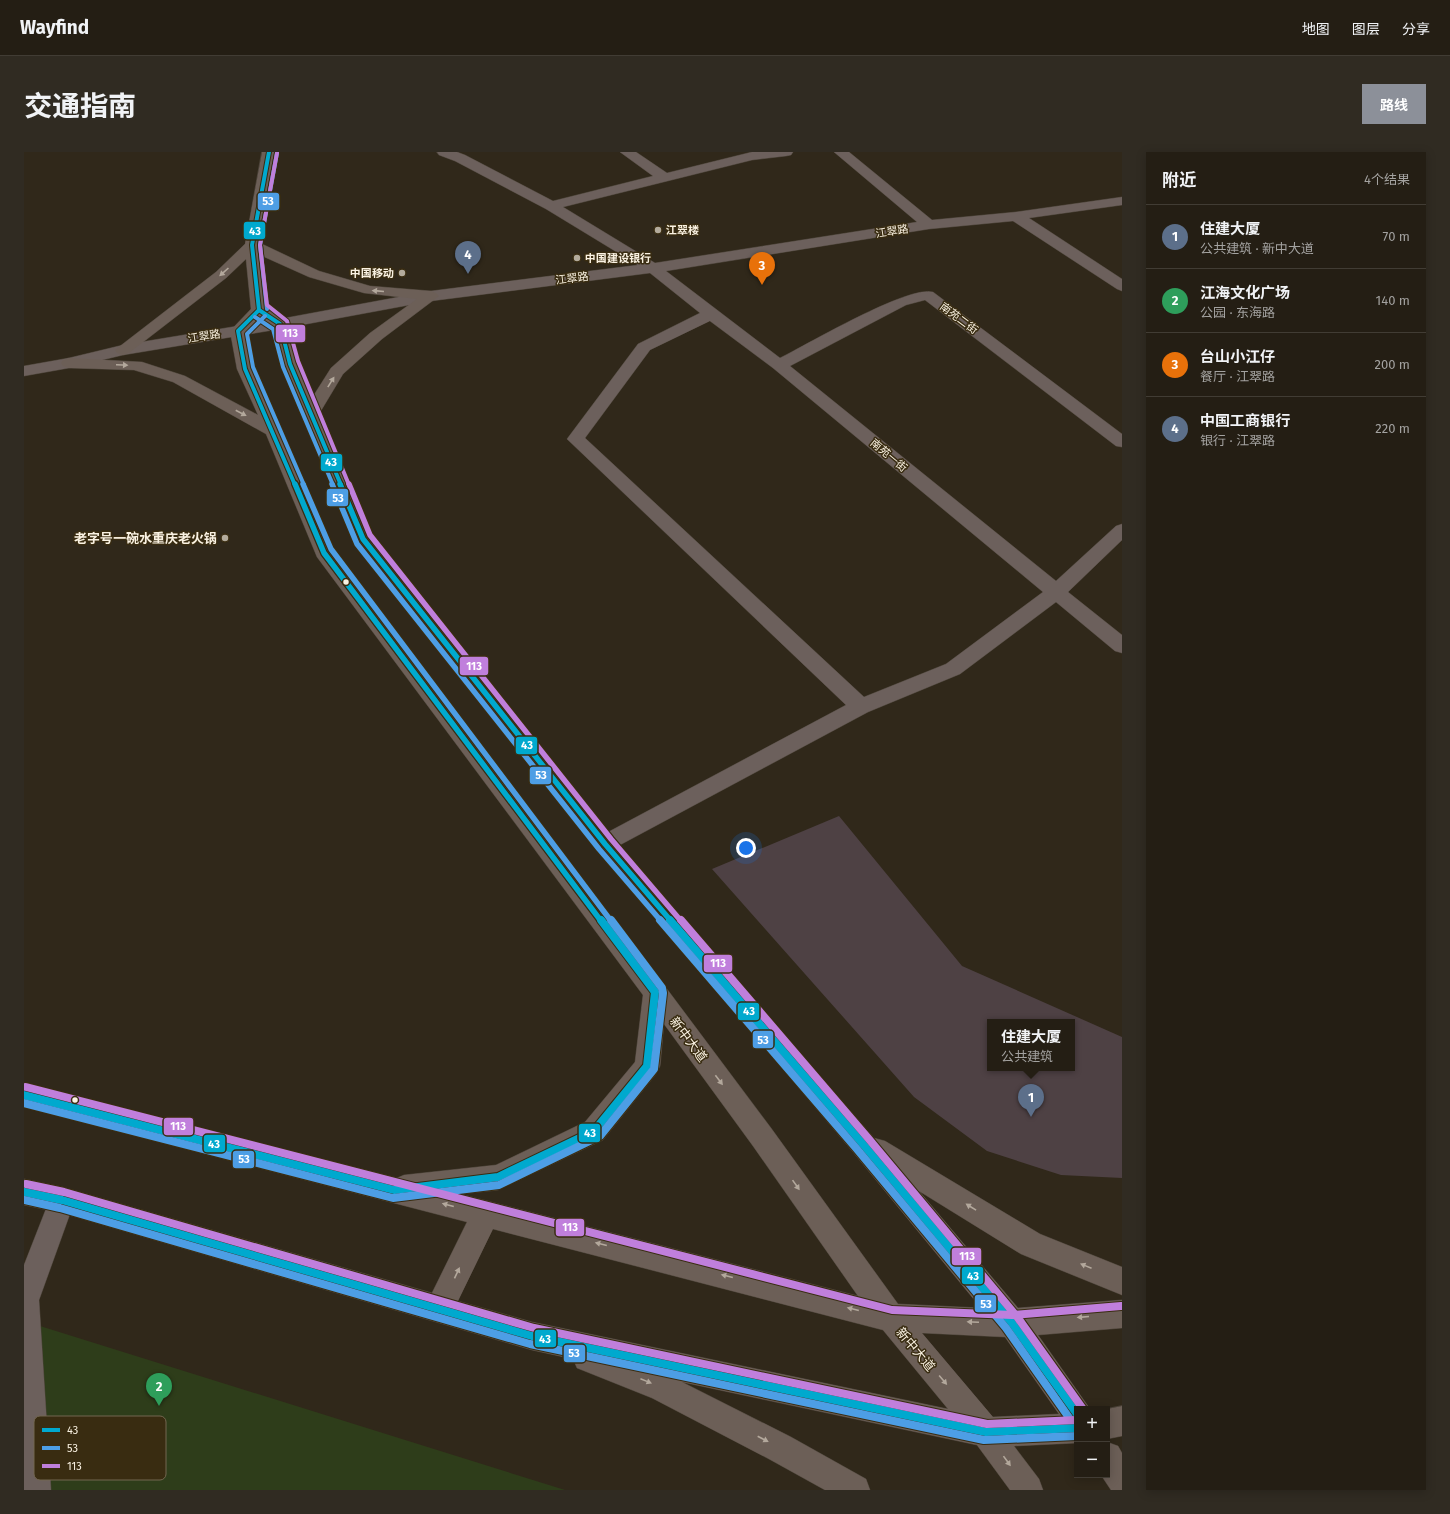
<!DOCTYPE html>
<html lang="zh">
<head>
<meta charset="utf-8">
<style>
  :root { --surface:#241e14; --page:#302b22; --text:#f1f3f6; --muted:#a3a2a0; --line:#413c34; --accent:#8c9099 }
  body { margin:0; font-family:"Fira Sans","Noto Sans SC",sans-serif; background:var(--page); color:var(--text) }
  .controls { position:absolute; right:12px; bottom:12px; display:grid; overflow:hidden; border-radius:0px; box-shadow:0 2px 10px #0003 }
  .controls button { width:36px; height:36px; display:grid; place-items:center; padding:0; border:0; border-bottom:1px solid var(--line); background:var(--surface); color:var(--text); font:20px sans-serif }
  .you { position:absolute; left:722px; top:696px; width:14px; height:14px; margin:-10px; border:3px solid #fff; border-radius:50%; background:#1a73e8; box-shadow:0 0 0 6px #1a73e833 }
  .badge { display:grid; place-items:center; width:26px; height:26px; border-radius:50%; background:var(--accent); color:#fff; font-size:13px; font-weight:700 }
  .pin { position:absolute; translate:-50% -33px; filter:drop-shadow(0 1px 2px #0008) }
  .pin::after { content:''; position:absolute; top:21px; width:14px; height:12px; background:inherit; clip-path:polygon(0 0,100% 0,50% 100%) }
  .popup { position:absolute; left:963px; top:867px; width:88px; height:52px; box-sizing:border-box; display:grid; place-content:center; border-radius:0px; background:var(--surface); filter:drop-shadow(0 1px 3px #0005); font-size:13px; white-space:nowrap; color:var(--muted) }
  .popup b { font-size:15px; color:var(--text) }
  .popup::after { content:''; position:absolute; left:50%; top:100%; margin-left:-8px; border:8px solid transparent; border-top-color:var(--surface) }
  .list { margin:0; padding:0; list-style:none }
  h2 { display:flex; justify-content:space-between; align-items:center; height:52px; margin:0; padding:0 16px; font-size:17px }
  h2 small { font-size:13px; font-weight:400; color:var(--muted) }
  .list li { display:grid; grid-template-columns:26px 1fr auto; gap:12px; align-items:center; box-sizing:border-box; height:64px; padding:0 16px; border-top:1px solid var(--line) }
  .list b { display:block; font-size:15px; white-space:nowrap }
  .list p { margin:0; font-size:13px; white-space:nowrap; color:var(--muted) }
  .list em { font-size:13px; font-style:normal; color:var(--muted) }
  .map { position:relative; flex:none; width:1098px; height:1338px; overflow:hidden; border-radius:0px }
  header { display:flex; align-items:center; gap:24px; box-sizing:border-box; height:56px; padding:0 20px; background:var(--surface); border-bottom:1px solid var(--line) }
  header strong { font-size:19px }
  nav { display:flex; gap:22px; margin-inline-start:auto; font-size:14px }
  .intro { display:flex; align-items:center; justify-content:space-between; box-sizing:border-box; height:96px; padding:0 24px }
  h1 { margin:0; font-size:28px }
  .button { padding:10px 18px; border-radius:0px; background:var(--accent); color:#fff; font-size:14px; font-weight:700 }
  main { display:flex; gap:24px; padding:0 24px }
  aside { flex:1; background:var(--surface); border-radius:0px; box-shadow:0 2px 10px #0003 }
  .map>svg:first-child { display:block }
</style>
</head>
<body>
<header>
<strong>Wayfind</strong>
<nav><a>地图</a><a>图层</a><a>分享</a></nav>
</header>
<div class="intro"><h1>交通指南</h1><a class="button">路线</a></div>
<main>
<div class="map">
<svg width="1098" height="1338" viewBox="0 0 1098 1338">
  <rect width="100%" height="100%" fill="#30281a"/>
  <!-- green -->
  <path fill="#2e3d1a" d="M0 1169 541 1338H0Z"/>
  <!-- building -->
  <path fill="#4e4144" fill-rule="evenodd" d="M815 664 938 814 1098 885V1026L1037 1023 963 999 890 945 688 717ZM966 870H1048V916H966Z"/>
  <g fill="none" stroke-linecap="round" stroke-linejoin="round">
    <!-- minor casing -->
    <g stroke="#4b4338" stroke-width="1">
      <path id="minor" d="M413 0H433L441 3 529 49 629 24 596 0H612L643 21 728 0H769L767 3 762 4 728 8 539 55 631 111 893 70 810 0H825L908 68 992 60 1098 45V53L1005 66 1098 127V139L1093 137 989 69 905 77 642 119 756 206C784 192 884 133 909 140L1098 282V295L1092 294 901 148 882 153 766 214 1032 429 1092 374 1098 372V388L1044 440 1098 483V501L1091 499 1032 450 936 522 844 560 581 701 573 698 570 692 573 686 822 553 543 287 614 192 676 161 626 121 407 149 256 177 99 203 45 216 0 224V214L45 206 99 193 256 167 407 139 614 113 522 57 431 9 415 3ZM686 169 749 216 1019 440 922 512 840 545 561 286 626 198Z
        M38 1035 47 1039 51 1048 15 1148 27 1338H0V1113L29 1039Z"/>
    </g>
    <!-- major casing -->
    <g stroke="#4b4338" stroke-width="1">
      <path id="major" d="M238 0H252L236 91 295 119 346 134 407 139 412 141 415 144 358 187 319 222 295 262 347 385 589 686 850 986 861 989 1016 1082 1098 1115V1143L997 1102 895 1039 994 1156 1098 1148V1176L1014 1183 1066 1257H1053V1291L990 1294 1015 1327 1019 1338H986L953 1293 658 1230 767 1285 842 1327 846 1338H801L745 1307 628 1246 553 1216 549 1207 508 1198 38 1061 0 1053V1027L38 1035 408 1141 443 1070 0 955V931L373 1026 380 1023 472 1013 561 970 611 910 619 843 293 405 242 282 149 230 110 218 45 216 39 214 37 211 39 208 45 206 118 210 161 224 234 263 213 217 206 179 227 157 222 107 202 126 105 201 99 203 93 201 91 198 192 120 221 92ZM236 103 285 125 340 141 393 147 346 181 307 216 288 246 274 212 264 172 243 156ZM236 166 249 174 258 212 278 263 332 391 573 698 829 1000 957 1156 874 1152 747 976 640 833 308 399 229 217 222 180ZM640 872 729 994 834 1144 436 1042 474 1038 579 988 632 922 636 914ZM469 1077 859 1178 924 1257 508 1170 434 1149ZM898 1181 981 1185 1035 1262 969 1265Z
        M1098 1254V1284L1083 1287V1257Z
        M1083 1290 1094 1294 1098 1301V1338H1087L1077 1323H1083Z"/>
    </g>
    <!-- minor -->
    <use href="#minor" fill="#6c605c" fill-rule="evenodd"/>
    <!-- major -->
    <use href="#major" fill="#6c5f57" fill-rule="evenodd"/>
    <!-- bus-1-far2 casing -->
    <g stroke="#392c11" stroke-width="6">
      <path id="bus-1-far2" d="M235 158 256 172 266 212 317 333
        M235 158 228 93 245 0
        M235 158 214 179 221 217 271 333"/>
    </g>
    <!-- bus-1-far1 casing -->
    <g stroke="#392c11" stroke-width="8">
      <path id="bus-1-far1" d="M271 332 300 401 577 769
        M316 332 339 387 581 692 647 769"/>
    </g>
    <!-- bus-1 casing -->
    <g stroke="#392c11" stroke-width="10">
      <path id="bus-1" d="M646 768 838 991 988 1171 1053 1262
        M0 943 370 1038 474 1025 570 979 623 914 631 840 577 768
        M0 1040 38 1048 508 1184 962 1280 1053 1276"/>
    </g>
    <!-- bus-2-far2 casing -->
    <g stroke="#392c11" stroke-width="6">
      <path id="bus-2-far2" d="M243 157 236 93 253 1
        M241 164 223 182 229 215 280 333
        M231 165 249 177 259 215 309 333"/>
    </g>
    <!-- bus-2-far1 casing -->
    <g stroke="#392c11" stroke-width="8">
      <path id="bus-2-far1" d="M279 332 307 397 587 769
        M308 332 333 392 575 697 637 769"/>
    </g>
    <!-- bus-2 casing -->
    <g stroke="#392c11" stroke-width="10">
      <path id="bus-2" d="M636 768 832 996 982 1176 1046 1267
        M0 951 369 1046 475 1033 576 984 630 917 639 841 638 836 587 768
        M0 1048 36 1056 506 1192 960 1288 1053 1284"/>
    </g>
    <!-- bus-3-far2 casing -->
    <g stroke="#392c11" stroke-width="6">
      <path id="bus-3-far2" d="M253 1 236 93 243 153 263 169 274 209 325 333"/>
    </g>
    <!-- bus-3-far1 casing -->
    <g stroke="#392c11" stroke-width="8">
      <path id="bus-3-far1" d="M325 332 346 383 587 687 657 769"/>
    </g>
    <!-- bus-3 casing -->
    <g stroke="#392c11" stroke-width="10">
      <path id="bus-3" d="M657 768 844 986 994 1166 1059 1257
        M2 935 868 1158 988 1163 1097 1154
        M2 1032 40 1040 510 1176 963 1272 1053 1268"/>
    </g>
    <!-- bus-1-far2 -->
    <use href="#bus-1-far2" stroke="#00a9ce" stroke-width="4"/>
    <!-- bus-1-far1 -->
    <use href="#bus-1-far1" stroke="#00a9ce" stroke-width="5.5"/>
    <!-- bus-1 -->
    <use href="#bus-1" stroke="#00a9ce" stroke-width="8"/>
    <!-- bus-2-far2 -->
    <use href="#bus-2-far2" stroke="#4d9ee5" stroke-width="4"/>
    <!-- bus-2-far1 -->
    <use href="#bus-2-far1" stroke="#4d9ee5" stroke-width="5.5"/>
    <!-- bus-2 -->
    <use href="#bus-2" stroke="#4d9ee5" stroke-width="8"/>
    <!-- bus-3-far2 -->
    <use href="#bus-3-far2" stroke="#c07fdc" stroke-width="4"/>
    <!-- bus-3-far1 -->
    <use href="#bus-3-far1" stroke="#c07fdc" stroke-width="5.5"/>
    <!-- bus-3 -->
    <use href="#bus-3" stroke="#c07fdc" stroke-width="8"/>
  </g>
  <!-- one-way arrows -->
  <defs><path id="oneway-solid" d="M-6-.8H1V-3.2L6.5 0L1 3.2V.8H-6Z"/></defs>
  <g fill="#b3a89c">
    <use href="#oneway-solid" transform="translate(200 120) rotate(138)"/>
    <use href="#oneway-solid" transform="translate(354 139) rotate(-175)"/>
    <use href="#oneway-solid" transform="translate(98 213) rotate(2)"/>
    <use href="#oneway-solid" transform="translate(307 230) rotate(-58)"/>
    <use href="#oneway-solid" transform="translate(217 261) rotate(28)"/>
    <use href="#oneway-solid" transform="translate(695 928) rotate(53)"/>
    <use href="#oneway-solid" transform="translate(772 1033) rotate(55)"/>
    <use href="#oneway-solid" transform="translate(424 1053) rotate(-165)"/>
    <use href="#oneway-solid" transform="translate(947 1055) rotate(-148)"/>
    <use href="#oneway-solid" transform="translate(577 1092) rotate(-166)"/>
    <use href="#oneway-solid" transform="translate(1062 1114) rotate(-158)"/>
    <use href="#oneway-solid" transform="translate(433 1121) rotate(-65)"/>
    <use href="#oneway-solid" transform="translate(703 1124) rotate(-166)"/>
    <use href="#oneway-solid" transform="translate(829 1157) rotate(-166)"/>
    <use href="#oneway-solid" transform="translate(1059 1165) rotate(175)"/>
    <use href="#oneway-solid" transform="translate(949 1170) rotate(-178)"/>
    <use href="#oneway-solid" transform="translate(919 1228) rotate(50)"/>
    <use href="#oneway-solid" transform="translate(622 1229) rotate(22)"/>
    <use href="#oneway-solid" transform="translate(739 1287) rotate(27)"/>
    <use href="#oneway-solid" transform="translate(983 1309) rotate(54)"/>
  </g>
  <!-- markers -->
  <g fill="#b3ab9c" stroke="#392c11" stroke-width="1.5">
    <circle cx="634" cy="78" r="4"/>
    <circle cx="553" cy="106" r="4"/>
    <circle cx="378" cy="121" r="4"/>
    <circle cx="201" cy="386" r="4"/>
  </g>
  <g fill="#faf2e2" stroke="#392c11" stroke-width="1.5">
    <circle cx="322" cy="430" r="3.5"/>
    <circle cx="51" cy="948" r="3.5"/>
  </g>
  <g text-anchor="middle" stroke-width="3" stroke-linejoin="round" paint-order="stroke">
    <!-- far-poi labels -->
    <g font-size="11" font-weight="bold" fill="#faf2e2" stroke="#392c11" text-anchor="start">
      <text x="642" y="82">江翠楼</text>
      <text x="561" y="110">中国建设银行</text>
      <text x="370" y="125" text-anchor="end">中国移动</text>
    </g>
    <!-- far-street labels -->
    <g font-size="11" fill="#faf2e2" stroke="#392c11">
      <text transform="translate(868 79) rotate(-9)" y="4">江翠路</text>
      <text transform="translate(548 126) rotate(-7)" y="4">江翠路</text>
      <text transform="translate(935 166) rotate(37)" y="4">南苑二街</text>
      <text transform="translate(180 184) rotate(-9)" y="4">江翠路</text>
      <text transform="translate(865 303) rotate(40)" y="4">南苑一街</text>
    </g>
    <!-- poi labels -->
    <g font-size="13" font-weight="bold" fill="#faf2e2" stroke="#392c11" text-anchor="end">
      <text x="193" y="391">老字号一碗水重庆老火锅</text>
    </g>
    <!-- street labels -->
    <g font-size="13" fill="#faf2e2" stroke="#392c11">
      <text transform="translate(665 887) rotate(53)" y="5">新中大道</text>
      <text transform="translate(892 1197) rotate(50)" y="5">新中大道</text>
    </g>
  </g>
  <!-- legend -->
  <rect x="10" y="1264" width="132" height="64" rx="6" fill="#392c11" stroke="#736750" stroke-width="1"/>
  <rect x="18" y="1276" width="18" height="4" fill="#00a9ce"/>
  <rect x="18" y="1294" width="18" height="4" fill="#4d9ee5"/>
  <rect x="18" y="1312" width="18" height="4" fill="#c07fdc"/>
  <g font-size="11" fill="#faf2e2">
    <text x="43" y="1282">43</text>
    <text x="43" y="1300">53</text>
    <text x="43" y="1318">113</text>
  </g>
  <g stroke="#392c11" stroke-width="1.5">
    <rect x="233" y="40" width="23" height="19" rx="4" fill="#4d9ee5"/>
    <rect x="219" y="69" width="23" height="19" rx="4" fill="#00a9ce"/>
    <rect x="251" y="172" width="31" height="19" rx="4" fill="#c07fdc"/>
    <rect x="296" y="301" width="23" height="19" rx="4" fill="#00a9ce"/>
    <rect x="302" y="336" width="23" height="19" rx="4" fill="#4d9ee5"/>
    <rect x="435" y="504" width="30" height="20" rx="4" fill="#c07fdc"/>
    <rect x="491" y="584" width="23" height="19" rx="4" fill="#00a9ce"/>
    <rect x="505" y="614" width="23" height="19" rx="4" fill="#4d9ee5"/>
    <rect x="679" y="802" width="30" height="19" rx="4" fill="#c07fdc"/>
    <rect x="713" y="850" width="23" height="19" rx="4" fill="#00a9ce"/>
    <rect x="728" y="878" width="22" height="19" rx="4" fill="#4d9ee5"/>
    <rect x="139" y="965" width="31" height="19" rx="4" fill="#c07fdc"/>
    <rect x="554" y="971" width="23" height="20" rx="4" fill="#00a9ce"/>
    <rect x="179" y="982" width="23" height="19" rx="4" fill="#00a9ce"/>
    <rect x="208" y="998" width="23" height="19" rx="4" fill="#4d9ee5"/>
    <rect x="531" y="1066" width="30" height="19" rx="4" fill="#c07fdc"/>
    <rect x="927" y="1095" width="31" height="19" rx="4" fill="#c07fdc"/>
    <rect x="937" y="1114" width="23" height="19" rx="4" fill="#00a9ce"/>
    <rect x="950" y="1142" width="23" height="19" rx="4" fill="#4d9ee5"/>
    <rect x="510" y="1177" width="23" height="19" rx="4" fill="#00a9ce"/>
    <rect x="539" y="1192" width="23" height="19" rx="4" fill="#4d9ee5"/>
  </g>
  <g font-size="11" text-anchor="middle" font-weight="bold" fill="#fff">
    <text x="244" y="53">53</text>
    <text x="231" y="83">43</text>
    <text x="266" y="185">113</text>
    <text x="307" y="314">43</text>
    <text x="314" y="350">53</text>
    <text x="450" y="518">113</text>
    <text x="503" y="597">43</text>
    <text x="517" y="627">53</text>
    <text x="694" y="815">113</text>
    <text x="725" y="863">43</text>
    <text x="739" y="892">53</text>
    <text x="154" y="978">113</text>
    <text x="566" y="985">43</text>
    <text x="190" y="996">43</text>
    <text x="220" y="1011">53</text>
    <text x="546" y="1079">113</text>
    <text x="943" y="1108">113</text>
    <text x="949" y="1128">43</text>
    <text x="962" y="1156">53</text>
    <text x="521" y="1191">43</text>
    <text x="550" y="1205">53</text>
  </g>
</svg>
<div class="controls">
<button>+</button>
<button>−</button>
</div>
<div class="you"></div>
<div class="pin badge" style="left:1007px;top:965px;background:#5c6f8a">1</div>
<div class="popup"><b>住建大厦</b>公共建筑</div>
<div class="pin badge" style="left:135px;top:1254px;background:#2e9e5b">2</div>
<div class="pin badge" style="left:738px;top:133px;background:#e8710a">3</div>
<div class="pin badge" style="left:444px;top:122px;background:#5c6f8a">4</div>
</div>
<aside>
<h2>附近<small>4个结果</small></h2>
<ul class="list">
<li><span class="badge" style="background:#5c6f8a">1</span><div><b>住建大厦</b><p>公共建筑 · 新中大道</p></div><em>70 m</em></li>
<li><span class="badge" style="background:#2e9e5b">2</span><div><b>江海文化广场</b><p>公园 · 东海路</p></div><em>140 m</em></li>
<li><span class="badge" style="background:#e8710a">3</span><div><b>台山小江仔</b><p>餐厅 · 江翠路</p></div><em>200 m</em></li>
<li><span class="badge" style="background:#5c6f8a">4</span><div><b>中国工商银行</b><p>银行 · 江翠路</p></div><em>220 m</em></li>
</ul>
</aside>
</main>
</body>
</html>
